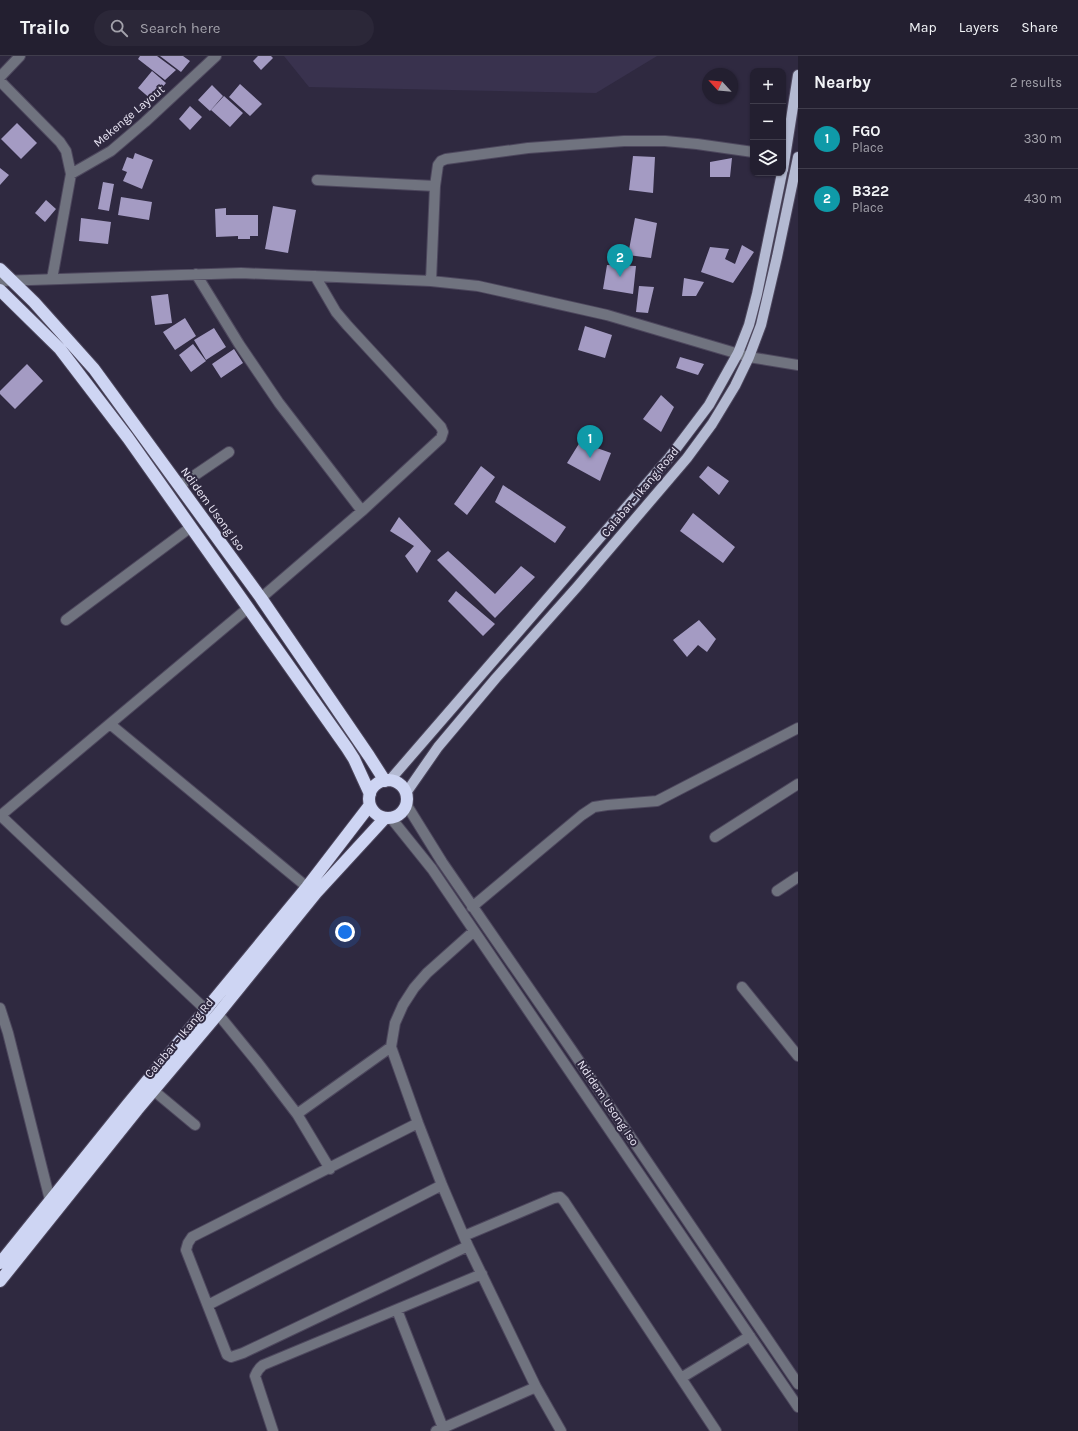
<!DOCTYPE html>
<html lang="en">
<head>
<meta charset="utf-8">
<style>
  :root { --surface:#231f30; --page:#2b2738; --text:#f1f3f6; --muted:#a3a2ab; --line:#403d4c; --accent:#f3a442 }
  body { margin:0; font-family:Karla,sans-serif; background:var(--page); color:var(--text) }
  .controls { position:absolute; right:12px; top:12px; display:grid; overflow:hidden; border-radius:8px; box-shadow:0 1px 3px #0004 }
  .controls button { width:36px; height:36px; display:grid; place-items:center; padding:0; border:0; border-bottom:1px solid var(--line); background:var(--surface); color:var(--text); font:20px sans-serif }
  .compass { position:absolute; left:702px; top:12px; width:36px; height:36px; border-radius:50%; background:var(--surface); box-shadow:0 1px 3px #0004; rotate:296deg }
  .you { position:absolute; left:345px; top:876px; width:14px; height:14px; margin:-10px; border:3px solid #fff; border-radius:50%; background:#1a73e8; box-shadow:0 0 0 6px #1a73e833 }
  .badge { display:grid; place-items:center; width:26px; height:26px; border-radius:50%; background:var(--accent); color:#fff; font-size:13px; font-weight:700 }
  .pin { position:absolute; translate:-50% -33px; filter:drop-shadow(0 1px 2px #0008) }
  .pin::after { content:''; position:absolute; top:21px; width:14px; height:12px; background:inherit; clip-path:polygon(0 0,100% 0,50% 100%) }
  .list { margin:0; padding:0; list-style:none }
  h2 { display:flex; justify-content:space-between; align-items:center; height:52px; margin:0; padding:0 16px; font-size:17px }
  h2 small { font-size:13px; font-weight:400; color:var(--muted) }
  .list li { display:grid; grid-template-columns:26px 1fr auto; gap:12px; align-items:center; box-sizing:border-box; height:60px; padding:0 16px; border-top:1px solid var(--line) }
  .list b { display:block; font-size:15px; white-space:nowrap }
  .list p { margin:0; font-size:13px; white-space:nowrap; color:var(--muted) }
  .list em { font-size:13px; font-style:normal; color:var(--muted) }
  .icon { flex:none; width:22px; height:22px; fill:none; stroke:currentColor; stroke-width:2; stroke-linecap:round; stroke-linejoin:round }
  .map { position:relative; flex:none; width:798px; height:1375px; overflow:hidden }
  header { display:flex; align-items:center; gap:24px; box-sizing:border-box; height:56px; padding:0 20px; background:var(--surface); border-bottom:1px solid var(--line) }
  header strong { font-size:19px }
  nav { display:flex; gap:22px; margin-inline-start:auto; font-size:14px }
  .search { width:280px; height:36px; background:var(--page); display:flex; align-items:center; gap:10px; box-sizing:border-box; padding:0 14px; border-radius:22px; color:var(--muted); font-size:15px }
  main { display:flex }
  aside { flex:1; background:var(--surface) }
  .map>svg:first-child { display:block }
</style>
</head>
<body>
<header>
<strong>Trailo</strong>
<div class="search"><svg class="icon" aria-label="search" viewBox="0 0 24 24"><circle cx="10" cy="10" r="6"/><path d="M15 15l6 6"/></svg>Search here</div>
<nav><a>Map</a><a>Layers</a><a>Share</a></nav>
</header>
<main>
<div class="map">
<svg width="798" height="1375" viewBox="0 0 798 1375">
  <rect width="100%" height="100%" fill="#2f2940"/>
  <!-- built -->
  <path fill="#39324e" d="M284 0H657L596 37 309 31Z"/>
  <!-- building -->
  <path fill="#a49bc3" d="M140 0H157L176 14 165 24 138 3Z
    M160 0H183L190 5 181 16Z
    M258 0H271L273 2 261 14 253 5Z
    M152 15 166 27 152 44 138 32Z
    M240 28 262 48 250 60 229 41Z
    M212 29 223 40 210 55 198 44Z
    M224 40 243 57 230 71 211 54Z
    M190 50 202 61 190 74 179 63Z
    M17 67 37 87 21 103 1 83Z
    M135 97 153 104 142 133 123 125 127 116 122 114 127 101 133 103Z
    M633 100 655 101 653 137 629 134Z
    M732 102 730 121H710V106Z
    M0 112 9 119 0 129Z
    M103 126 114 128 109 155 98 153Z
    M121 141 152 146 149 164 118 159Z
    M46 144 56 153 45 166 35 157Z
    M273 150 296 154 288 197 265 193Z
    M226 152V159H258V180H250V183H238V180L216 181 215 153Z
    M81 162 111 166 108 188 79 185Z
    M635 162 657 167 651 202 628 199Z
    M742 189 754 196 733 227 701 216 710 191 729 193 725 203 735 208Z
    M607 209 636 210 633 238 603 233Z
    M684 222 704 226 696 240H682Z
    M639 230 654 231 648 257 636 256Z
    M168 238 172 267 155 269 151 240Z
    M185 262 196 280 175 294 163 276Z
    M585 270 612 279 605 302 578 294Z
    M214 272 226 291 206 304 194 284Z
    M193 288 206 305 191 316 179 299Z
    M234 293 243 307 221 322 212 308Z
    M680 301 704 308 698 319 676 312Z
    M27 308 43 325 15 353 0 338V335Z
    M661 339 674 351 661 376 643 363Z
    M580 386 611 397 600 425 567 407Z
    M481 410 495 421 467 459 454 448Z
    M708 410 729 425 719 439 699 421Z
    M503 429 566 471 555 487 495 446Z
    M693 457 735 491 723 507 680 475Z
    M399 461 431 495 417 517 405 500 414 490 390 475Z
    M448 495 495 538 521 510 535 521 495 562 437 504Z
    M456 535 495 568 483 580 448 545Z
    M699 564 716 583 707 596 698 589 687 601 673 584Z"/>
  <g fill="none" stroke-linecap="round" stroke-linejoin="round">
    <!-- minor casing -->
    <g stroke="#4d475d" stroke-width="12">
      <path id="minor" d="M0 21 20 0
        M0 25 60 86 66 95 71 118 52 223
        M71 118 111 95 145 66 216 0
        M317 124 435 130
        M196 218 239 288 279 347 362 455
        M0 225 241 217 431 225 478 230 607 259 749 301 798 309
        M431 225 435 130 438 109 441 105 446 103 528 92 624 85H665L697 88 753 96
        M179 430 229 396
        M261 542 362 455 441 382 443 376 441 371 347 269 336 256 315 220
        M66 564 191 471
        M110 668 307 831
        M406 748 442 806 571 993 798 1328
        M0 759 205 953
        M0 760 248 552
        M391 762 432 813 798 1351
        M715 781 798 728
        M777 835 798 821
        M472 851 582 759 594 751 607 749 657 745 798 672
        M474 875 427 917 414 932 403 949 395 967 391 991 418 1067 442 1129 468 1190 536 1331 561 1375
        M742 931 798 1000
        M0 952 8 977 50 1144
        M218 958 258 1007 297 1058 330 1113
        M153 1034 195 1069
        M297 1058 391 991
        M418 1067 192 1181 188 1187 186 1194 227 1299 231 1301 243 1297 468 1190
        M464 1180 554 1142 560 1141 564 1145 716 1375
        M208 1249 442 1129
        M397 1254 443 1372
        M681 1322 750 1280
        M273 1375 255 1320C257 1315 259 1312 263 1309L482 1218
        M436 1375 536 1331"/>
    </g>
    <!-- major casing -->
    <g stroke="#4d475d" stroke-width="12">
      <path id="major" d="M783 114 798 19
        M390 724 669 402 709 349 738 297 749 269 757 238 782 117
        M406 737 438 691 496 622 577 531 687 402 712 368 735 330 749 301 761 269 777 201 798 101"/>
    </g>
    <!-- highway casing -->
    <g stroke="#4d475d" stroke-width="14">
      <path id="highway" d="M0 213 34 246 94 313 261 542 369 700 385 725
        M0 234 60 293 128 382 347 692 354 703 370 738
        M369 743a19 19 0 1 1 38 0a19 19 0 1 1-38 0Z
        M0 1207 128 1048 307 831 370 749
        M0 1225 137 1054 218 958 316 837 385 762"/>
    </g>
    <!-- minor -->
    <use href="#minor" stroke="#70737f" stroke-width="10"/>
    <!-- major -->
    <use href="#major" stroke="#b4bad2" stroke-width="10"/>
    <!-- highway -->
    <use href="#highway" stroke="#ced5f3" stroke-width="12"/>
  </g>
  <g text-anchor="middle" stroke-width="4" stroke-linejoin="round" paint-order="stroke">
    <!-- street labels -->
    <g font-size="12" fill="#eae6f5" stroke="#2f2940">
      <text transform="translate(129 60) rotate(-40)" y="4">Mekenge Layout</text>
      <text transform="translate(640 436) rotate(-50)" y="4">Calabar - Ikang Road</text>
      <text transform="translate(213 453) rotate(54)" y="4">Ndidem Usong Iso</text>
      <text transform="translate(179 982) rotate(-50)" y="4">Calabar - Ikang Rd</text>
      <text transform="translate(608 1047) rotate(56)" y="4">Ndidem Usong Iso</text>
    </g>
  </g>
</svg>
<div class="controls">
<button>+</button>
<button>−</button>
<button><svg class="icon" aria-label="layers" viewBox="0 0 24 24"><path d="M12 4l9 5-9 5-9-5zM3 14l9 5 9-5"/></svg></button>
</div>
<svg class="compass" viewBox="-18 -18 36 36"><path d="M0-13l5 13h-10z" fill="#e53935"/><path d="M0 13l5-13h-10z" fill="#a3a2ab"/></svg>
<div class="you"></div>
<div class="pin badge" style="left:590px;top:402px;background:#0f9aa8">1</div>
<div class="pin badge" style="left:620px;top:221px;background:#0f9aa8">2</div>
</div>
<aside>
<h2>Nearby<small>2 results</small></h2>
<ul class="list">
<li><span class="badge" style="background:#0f9aa8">1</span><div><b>FGO</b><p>Place</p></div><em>330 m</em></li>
<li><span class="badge" style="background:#0f9aa8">2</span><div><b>B322</b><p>Place</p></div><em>430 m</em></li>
</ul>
</aside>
</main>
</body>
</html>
